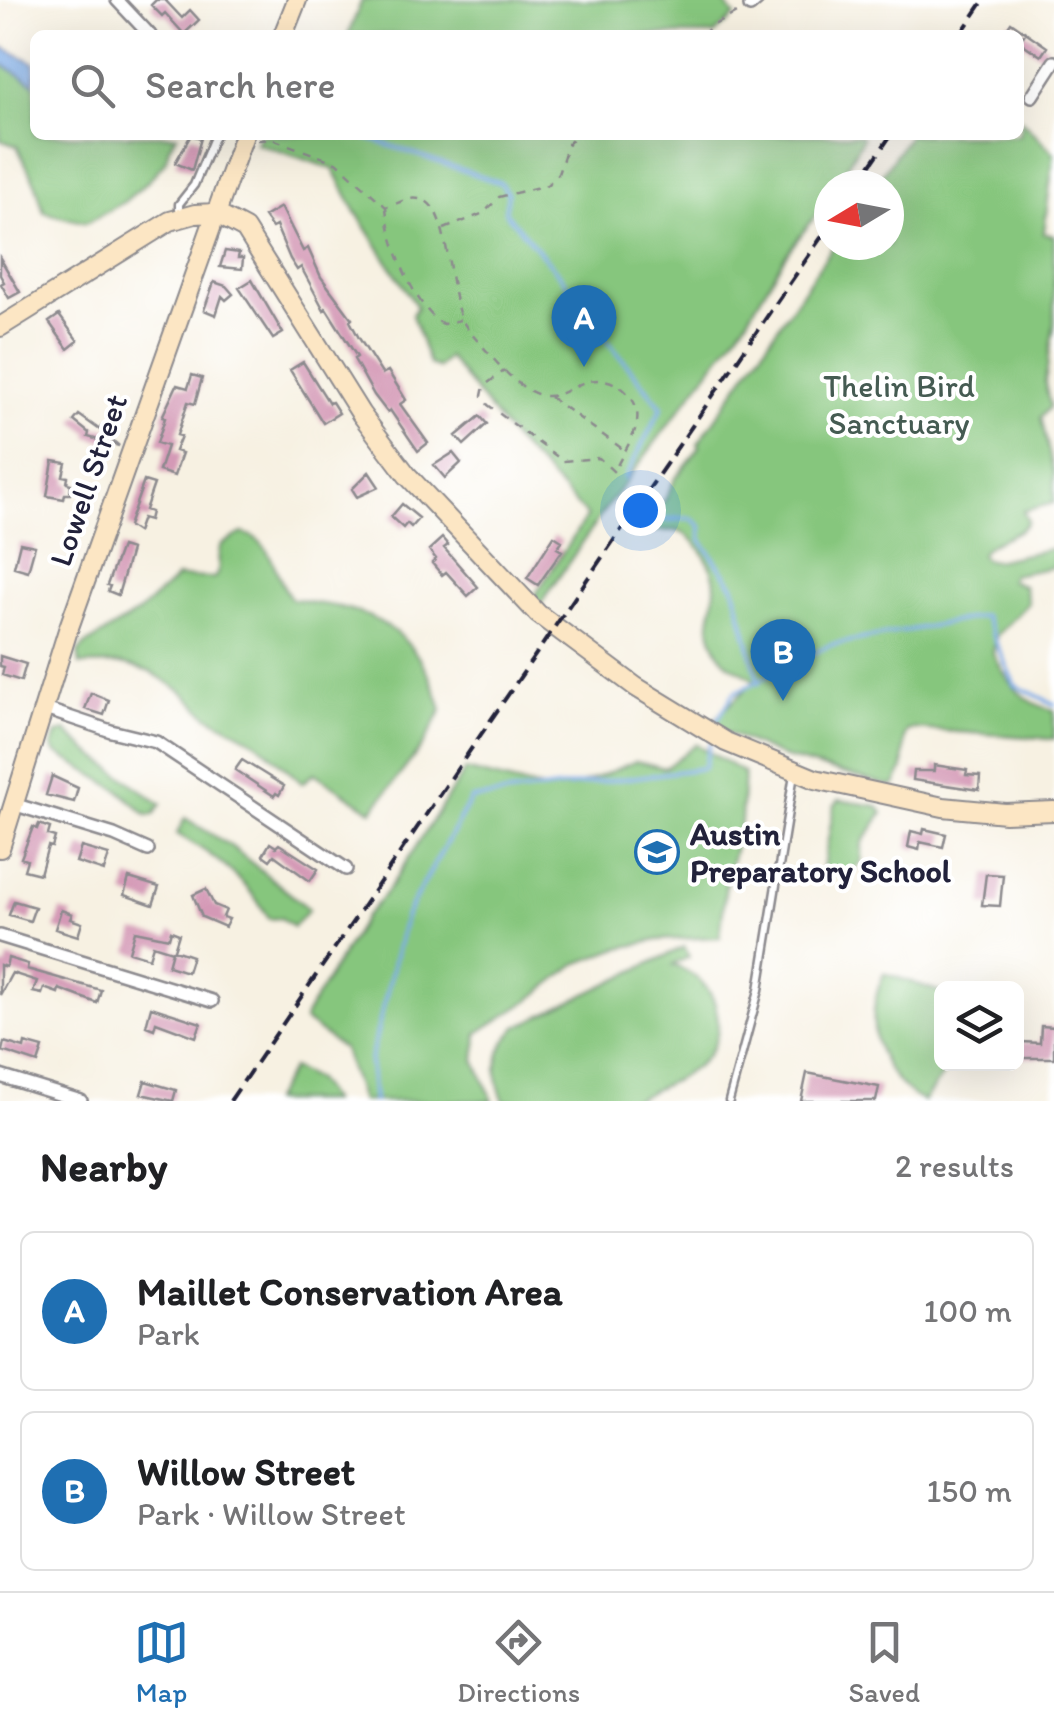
<!DOCTYPE html>
<html lang="en">
<head>
<meta charset="utf-8">
<style>
  :root { --surface:#fff; --page:#f6f6f6; --text:#202124; --muted:#757577; --line:#e0e0e0; --accent:#1f6fb2 }
  body { margin:0; font-family:Itim,sans-serif; background:var(--page); color:var(--text) }
  .controls { position:absolute; right:30px; bottom:30px; display:grid; overflow:hidden; border-radius:15px; box-shadow:0 10px 40px #0002 }
  .controls button { width:90px; height:90px; display:grid; place-items:center; padding:0; border:0; border-bottom:2px solid var(--line); background:var(--surface); color:var(--text); font:50px sans-serif }
  .compass { position:absolute; left:814px; top:170px; width:90px; height:90px; border-radius:50%; background:var(--surface); box-shadow:0 10px 40px #0002; rotate:260deg }
  .you { position:absolute; left:640px; top:510px; width:35px; height:35px; margin:-25px; border:8px solid #fff; border-radius:50%; background:#1a73e8; box-shadow:0 0 0 15px #1a73e833 }
  .badge { display:grid; place-items:center; width:65px; height:65px; border-radius:50%; background:var(--accent); color:#fff; font-size:32px; font-weight:700 }
  .pin { position:absolute; translate:-50% -82px; filter:drop-shadow(0 2px 5px #0008) }
  .pin::after { content:''; position:absolute; top:52px; width:35px; height:30px; background:inherit; clip-path:polygon(0 0,100% 0,50% 100%) }
  .list { margin:0; padding:0; list-style:none }
  h2 { display:flex; justify-content:space-between; align-items:center; height:130px; margin:0; padding:0 40px; font-size:42px }
  h2 small { font-size:32px; font-weight:400; color:var(--muted) }
  .list li { display:grid; grid-template-columns:65px 1fr auto; gap:30px; align-items:center; box-sizing:border-box; height:160px; margin:0 20px 20px; padding:0 20px; border:2px solid var(--line); border-radius:15px }
  .list b { display:block; font-size:38px; white-space:nowrap }
  .list p { margin:0; font-size:32px; white-space:nowrap; color:var(--muted) }
  .list em { font-size:32px; font-style:normal; color:var(--muted) }
  .icon { flex:none; width:55px; height:55px; fill:none; stroke:currentColor; stroke-width:2; stroke-linecap:round; stroke-linejoin:round }
  .map { position:relative; flex:none; width:1054px; height:1101px; overflow:hidden }
  .search { position:absolute; background:var(--surface); box-shadow:0 10px 40px #0002; left:30px; right:30px; top:30px; height:110px; display:flex; align-items:center; gap:25px; box-sizing:border-box; padding:0 35px; border-radius:15px; color:var(--muted); font-size:38px }
  .sheet { height:490px; background:var(--surface) }
  nav { display:flex; justify-content:space-around; align-items:center; box-sizing:border-box; height:140px; border-top:2px solid var(--line); background:var(--surface); font-size:28px; color:var(--muted) }
  nav a { display:grid; justify-items:center; gap:5px }
  nav .on { color:var(--accent) }
  .map>svg:first-child { display:block }
</style>
</head>
<body>
<div class="map">
<svg width="1054" height="1101" viewBox="0 0 1054 1101">
  <rect width="100%" height="100%" fill="#fff"/>
  <filter id="ink" filterUnits="userSpaceOnUse"><feTurbulence type="fractalNoise" baseFrequency=".01" numOctaves="2"/><feDisplacementMap in="SourceGraphic" scale="20" xChannelSelector="R" yChannelSelector="G"/><feConvolveMatrix kernelMatrix="1 2 1 2 8 2 1 2 1" color-interpolation-filters="sRGB"/></filter>
  <filter id="wash" filterUnits="userSpaceOnUse"><feTurbulence type="fractalNoise" baseFrequency=".0048" numOctaves="4" result="noise"/><feDisplacementMap in="SourceGraphic" scale="40" xChannelSelector="R" yChannelSelector="G"/><feGaussianBlur stdDeviation="2.25" result="paint"/><feColorMatrix in="noise" values="0 0 0 0 0 0 0 0 0 0 0 0 0 0 0 0 0 1.4 0 .05"/><feComposite in="paint" operator="in"/></filter>
  <g filter="url(#wash)">
    <rect width="100%" height="100%" fill="#f7f1e2"/>
    <!-- green -->
    <path fill="#86c67d" stroke="#54745c" stroke-width="2.5" d="M362 0H722L735 16 714 35H348Z
      M0 63 35 84V135H177L169 147 166 161 147 182 124 202 86 223 44 212 36 185 17 146 0 140Z
      M1021 120 1054 153 1044 233 1054 236V324L1045 383 1050 407 1041 417 1054 474V503L1023 511 1028 521C1017 539 990 537 981 554L984 559 994 561 1054 548V567L1012 575 1010 580 1024 586 1028 603 997 635 993 653C1008 682 1021 703 1054 710V739L914 729 907 731 905 736 903 769 895 785 891 786 785 758 712 726V722L754 681C743 668 728 670 719 653 701 618 715 617 715 586 715 568 696 535 677 531 670 530 661 531 654 530L650 522 665 500 675 479 700 447 698 444 834 245H889V185H875L909 135H1019Z
      M260 135H860L863 138 836 185H829V195L822 207 785 256 747 320 603 512 540 605 533 598 587 516 512 438 448 357 438 368 429 364 412 315 417 307 356 212 333 169 256 143Z
      M242 533C275 539 273 578 292 599 300 599 306 602 314 603 384 610 423 642 442 710L423 745 372 811 314 773 302 783 258 743 208 716 183 692 151 672 122 664 80 665 78 652 84 646 139 612 177 577 214 578C223 569 215 556 221 545Z
      M66 731 88 751 161 804 154 815H147L120 791 55 752 52 747 57 734Z
      M696 744 744 773 741 821 726 884 720 937 658 940 616 949 576 964 531 999 478 1033 475 1060 493 1101H361L343 1049 304 1020 306 1014 365 917 388 890 465 770 545 790 576 786 636 761 665 768Z
      M839 800 878 806 883 813 862 844V863C850 873 837 879 823 867L834 806Z
      M185 818 232 847 309 909 293 927 281 918 269 919C249 882 213 854 177 834Z
      M684 947 689 957 673 965C695 973 713 988 717 1013 725 1056 689 1074 656 1089 647 1093 637 1100 627 1101 590 1101 543 1101 504 1101 491 1074 496 1048 517 1027Z
      M884 973 941 992 942 1064H951L924 1101C914 1098 907 1092 899 1083 870 1051 867 1012 884 973Z
      M292 1068 316 1080 331 1101H272Z"/>
    <!-- water -->
    <path fill="#7cabe6" stroke="#4f6690" stroke-width="2.5" d="M0 46 35 63V84L0 63Z"/>
    <g fill="none" stroke-linecap="round" stroke-linejoin="round">
      <!-- stream -->
      <path stroke="#7cabe6" stroke-width="4" d="M358 135 501 183 508 194 505 212 566 282 587 329 600 332 662 407 625 478
        M649 509 662 520 691 518 701 526V540L734 587 759 683
        M714 725 734 693 830 645 984 616 1015 685 1054 704
        M374 1101 370 1061 405 917 471 799 704 768 710 743"/>
    </g>
    <g id="blocks">
      <!-- building -->
      <path fill="#d499b6" d="M156 0H165L182 18 190 10 199 20 184 34 165 13 162 16 151 5Z
        M1011 22 1047 47 1041 56 1020 42 1024 35H1011L1005 31Z
        M191 135 201 138 192 170 175 163Z
        M281 207 303 251 308 248 321 277 352 319 350 321 359 338 382 374 388 371 406 400 400 404 428 443 418 451 390 410 387 412 374 395 354 359 357 357 326 308 324 310 301 267 297 270 290 259 276 226 272 228 264 217Z
        M225 251 239 253 238 258H243L242 269 220 267Z
        M0 258 20 292 9 298 1 284 4 282 0 275Z
        M252 280 283 333 273 339 239 288Z
        M214 282 226 286 233 294 226 300 222 296 216 315 204 310Z
        M59 315 78 341 68 349 49 322Z
        M303 362 329 403 332 402 339 413 323 423 290 370Z
        M192 375 202 378 195 404 188 402 177 435 181 436 175 451 182 453 174 476 159 471 167 446 157 443 165 418 162 417 177 385 188 388Z
        M79 415 100 430 101 427 110 430 108 436 119 446 88 437 89 433 74 421Z
        M480 416 487 424 464 445 456 436Z
        M453 453 461 463 445 478 434 465Z
        M53 461 66 463 63 476 68 477 67 483 71 484 70 494H65L64 499 47 496Z
        M369 472 379 487 357 497 352 489Z
        M144 481 154 484 145 510 151 512 149 520 142 518 137 532 128 526Z
        M402 504 419 518 411 527 407 523 403 528 391 517Z
        M554 536 562 541 557 548 562 551 538 585 527 578Z
        M442 538 448 545 444 548 478 587 468 596 446 572 442 575 432 563 436 559 429 550Z
        M20 543 35 546 28 571 14 567Z
        M121 547 131 550 118 595 108 591 110 586 107 585Z
        M0 656 26 664 21 681 2 675 4 667 0 666Z
        M91 693 109 700 104 715 85 709Z
        M242 760 284 786 279 795 276 793 274 796 235 770Z
        M934 765 967 770 966 775 980 776 979 790 913 780 914 771H934Z
        M52 776 78 788 74 802 46 795Z
        M39 824 50 828 48 835 55 837 52 847 48 846 40 874 24 870 27 860 21 858 33 827 37 829Z
        M924 829 946 834 943 847 920 842 919 850 908 847 911 831 923 834Z
        M270 843 276 847 279 844 318 869 310 881 274 855 270 860 263 855Z
        M81 847 109 855 104 871 76 862Z
        M986 874 1003 875 1000 906 982 905Z
        M129 878 159 887 153 905 124 895Z
        M206 889 214 905 226 910 223 917 229 919 225 927 202 917 193 895Z
        M14 901 35 907 30 921 9 915Z
        M61 910 72 914 70 919 82 923 78 936 55 929Z
        M135 931 169 938 171 931 179 934 174 950 192 956 187 972 168 966 172 951 153 945 149 958 129 952Z
        M8 958 28 964 27 969 101 990 97 1003 59 989 58 993 44 988 42 994 33 992 37 981 12 973 0 995V965L6 967Z
        M151 1007 201 1023 196 1037 156 1022 154 1029 146 1026Z
        M1041 1026 1054 1027V1058H1022V1042L1040 1043Z
        M4 1042 24 1048 25 1043 43 1048 38 1063 2 1051Z
        M807 1073 879 1087 876 1101H801Z
        M145 1081 176 1090 173 1101 141 1094Z"/>
    </g>
  </g>
  <g filter="url(#ink)">
    <use href="#blocks" fill-opacity="0" stroke="#8c8a8e" stroke-width="2.5"/>
    <g fill="none" stroke-linecap="round" stroke-linejoin="round">
      <!-- lane casing -->
      <g stroke="#8c8a8e" stroke-width="11">
        <path id="lane" d="M179 214V204L194 185 215 135
          M729 1101 759 990 794 774"/>
      </g>
      <!-- street casing -->
      <g stroke="#8c8a8e" stroke-width="16">
        <path id="street" d="M117 0 150 35
          M750 6 757 0
          M1032 96 1054 62
          M42 708 111 731 156 742 346 869
          M13 804 114 835 148 850
          M0 936 212 1001
          M0 1076 81 1101"/>
      </g>
      <!-- secondary casing -->
      <g stroke="#8c8a8e" stroke-width="22">
        <path id="secondary" d="M283 35 297 0
          M0 327 170 221 195 214 215 213 245 229 361 414 407 475 538 614 636 687 726 742 815 779 943 807 1005 813 1054 811
          M0 848 68 630 244 135"/>
      </g>
      <!-- path -->
      <path stroke="#8c8a8e" stroke-width="2.5" stroke-dasharray="8 8" stroke-linecap="butt" d="M703 35 710 27 740 11
        M258 140 272 139 338 163 386 207C398 204 410 195 423 200 450 209 448 293 462 320 469 333 482 345 491 356 504 371 525 394 546 396 562 397 574 384 589 381 603 378 614 381 624 390 654 417 626 444 614 472L599 458 563 461 488 405 482 396 484 386 504 371
        M386 207C388 240 414 308 443 324L460 320
        M444 229 484 213 499 197 547 185 558 174 568 144 577 135
        M550 397 624 450"/>
      <!-- lane -->
      <use href="#lane" stroke="#fff" stroke-width="6"/>
      <!-- street -->
      <use href="#street" stroke="#fff" stroke-width="11"/>
      <!-- secondary -->
      <use href="#secondary" stroke="#fce6c4" stroke-width="18"/>
      <!-- rail -->
      <path stroke="#22223b" stroke-width="4" stroke-dasharray="15 8" stroke-linecap="butt" d="M960 35 984 0
        M857 185 891 135
        M230 1101 829 226"/>
    </g>
  </g>
  <!-- icons -->
  <defs>
    <g id="school-ring" transform="scale(2.25)"><circle r="9.5" fill="#fff" stroke="#1f6fb2" stroke-width="1.5"/><path d="M0-5L7-2L0 1L-7-2ZM-4 1L0 2.5L4 1V4Q0 6-4 4Z" fill="#1f6fb2"/></g>
  </defs>
  <g fill-rule="evenodd">
    <use href="#school-ring" x="657" y="852"/>
  </g>
  <g text-anchor="middle" stroke-width="8" stroke-linejoin="round" paint-order="stroke">
    <!-- park labels -->
    <g font-size="32" fill="#455b52" stroke="#fff">
      <text x="899" y="397">Thelin Bird<tspan x="899" dy="37">Sanctuary</tspan></text>
    </g>
    <!-- street labels -->
    <g font-size="32" fill="#22223b" stroke="#fff">
      <text transform="translate(88 480) rotate(-71)" y="11">Lowell Street</text>
    </g>
    <!-- poi labels -->
    <g font-size="32" font-weight="bold" fill="#22223b" stroke="#fff" text-anchor="start">
      <text x="690" y="845">Austin<tspan x="690" dy="37">Preparatory School</tspan></text>
    </g>
  </g>
</svg>
<div class="controls">
<button><svg class="icon" aria-label="layers" viewBox="0 0 24 24"><path d="M12 4l9 5-9 5-9-5zM3 14l9 5 9-5"/></svg></button>
</div>
<svg class="compass" viewBox="-18 -18 36 36"><path d="M0-13l5 13h-10z" fill="#e53935"/><path d="M0 13l5-13h-10z" fill="#757577"/></svg>
<div class="you"></div>
<div class="pin badge" style="left:584px;top:367px">A</div>
<div class="pin badge" style="left:783px;top:701px">B</div>
<div class="search"><svg class="icon" aria-label="search" viewBox="0 0 24 24"><circle cx="10" cy="10" r="6"/><path d="M15 15l6 6"/></svg>Search here</div>
</div>
<section class="sheet">
<h2>Nearby<small>2 results</small></h2>
<ul class="list">
<li><span class="badge">A</span><div><b>Maillet Conservation Area</b><p>Park</p></div><em>100 m</em></li>
<li><span class="badge">B</span><div><b>Willow Street</b><p>Park · Willow Street</p></div><em>150 m</em></li>
</ul>
</section>
<nav>
<a class="on"><svg class="icon" aria-label="map" viewBox="0 0 24 24"><path d="M3 6l6-2 6 2 6-2v14l-6 2-6-2-6 2zM9 4v14M15 6v14"/></svg>Map</a>
<a><svg class="icon" aria-label="directions" viewBox="0 0 24 24"><path d="M12 3l9 9-9 9-9-9zM9 14v-3h6M13 9l2 2-2 2"/></svg>Directions</a>
<a><svg class="icon" aria-label="saved" viewBox="0 0 24 24"><path d="M7 4h10v16l-5-4-5 4z"/></svg>Saved</a>
</nav>
</body>
</html>
